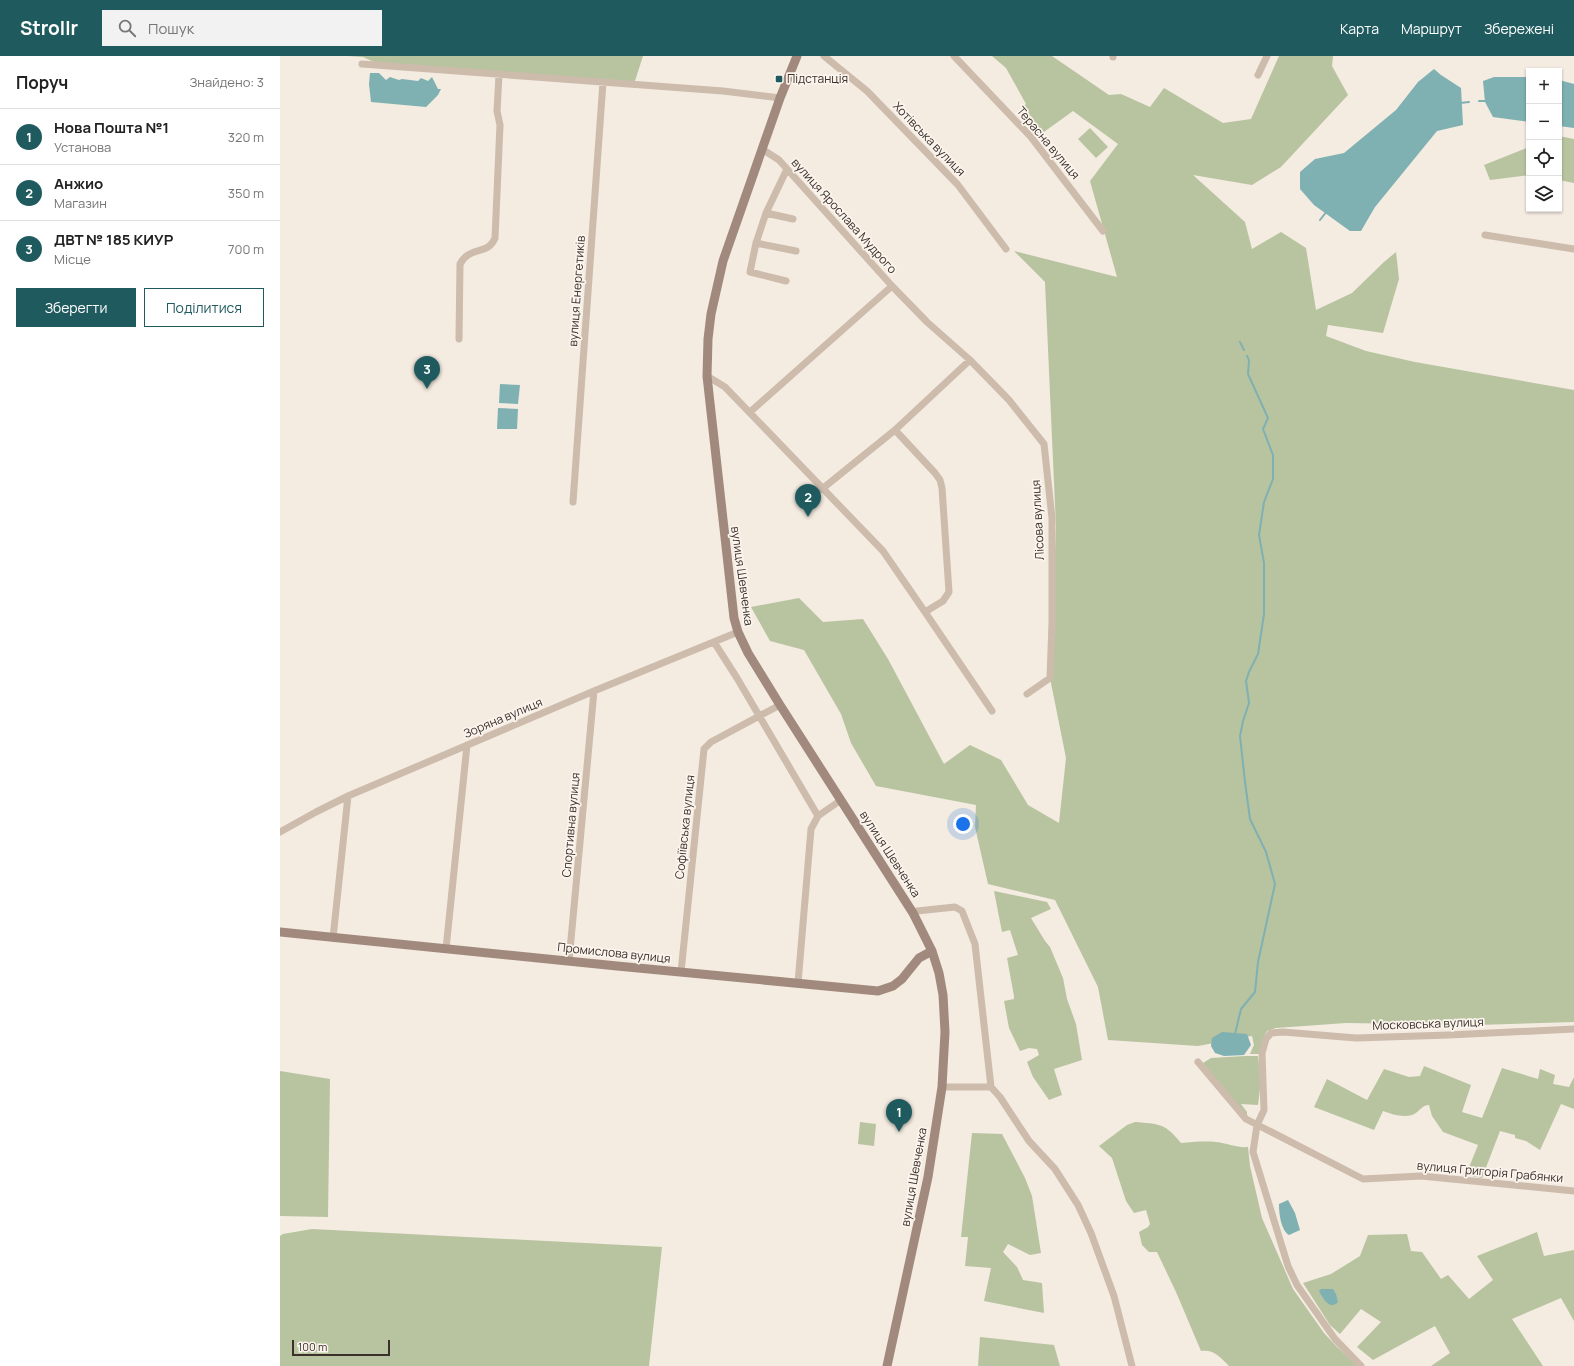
<!DOCTYPE html>
<html lang="uk">
<head>
<meta charset="utf-8">
<style>
  :root { --surface:#fff; --page:#f2f2f2; --text:#222; --muted:#767676; --line:#e0e0e0; --accent:#1f5a5e }
  body { margin:0; font-family:Manrope,sans-serif; background:var(--page); color:var(--text) }
  .controls { position:absolute; right:12px; top:12px; display:grid; overflow:hidden; border-radius:0px; box-shadow:0 1px 3px #0004 }
  .controls button { width:36px; height:36px; display:grid; place-items:center; padding:0; border:0; border-bottom:1px solid var(--line); background:var(--surface); color:var(--text); font:20px sans-serif }
  .scale { position:absolute; left:12px; bottom:10px; width:98px; box-sizing:border-box; padding-left:4px; border:2px solid #3b302b; border-top:0; font-size:11px; line-height:14px; white-space:nowrap; color:#3b302b; -webkit-text-stroke:3px #fbf5ee; paint-order:stroke }
  .you { position:absolute; left:683px; top:768px; width:14px; height:14px; margin:-10px; border:3px solid #fff; border-radius:50%; background:#1a73e8; box-shadow:0 0 0 6px #1a73e833 }
  .badge { display:grid; place-items:center; width:26px; height:26px; border-radius:50%; background:var(--accent); color:#fff; font-size:13px; font-weight:700 }
  .pin { position:absolute; translate:-50% -33px; filter:drop-shadow(0 1px 2px #0008) }
  .pin::after { content:''; position:absolute; top:21px; width:14px; height:12px; background:inherit; clip-path:polygon(0 0,100% 0,50% 100%) }
  .list { margin:0; padding:0; list-style:none }
  h2 { display:flex; justify-content:space-between; align-items:center; height:52px; margin:0; padding:0 16px; font-size:17px }
  h2 small { font-size:13px; font-weight:400; color:var(--muted) }
  .list li { display:grid; grid-template-columns:26px 1fr auto; gap:12px; align-items:center; box-sizing:border-box; height:56px; padding:0 16px; border-top:1px solid var(--line) }
  .list b { display:block; font-size:15px; white-space:nowrap }
  .list p { margin:0; font-size:13px; white-space:nowrap; color:var(--muted) }
  .list em { font-size:13px; font-style:normal; color:var(--muted) }
  .actions { display:flex; gap:8px; padding:12px 16px }
  .actions a { flex:1; padding:9px 0; border:1px solid var(--accent); border-radius:0px; text-align:center; font-size:14px; color:var(--accent) }
  .actions .main { background:var(--accent); color:#fff }
  .icon { flex:none; width:22px; height:22px; fill:none; stroke:currentColor; stroke-width:2; stroke-linecap:round; stroke-linejoin:round }
  .map { position:relative; flex:none; width:1294px; height:1310px; overflow:hidden }
  header { display:flex; align-items:center; gap:24px; box-sizing:border-box; height:56px; padding:0 20px; background:var(--accent); color:#fff }
  header strong { font-size:19px }
  nav { display:flex; gap:22px; margin-inline-start:auto; font-size:14px }
  .search { width:280px; height:36px; background:var(--page); display:flex; align-items:center; gap:10px; box-sizing:border-box; padding:0 14px; border-radius:0px; color:var(--muted); font-size:15px }
  main { display:flex }
  aside { flex:1; background:var(--surface) }
  .map>svg:first-child { display:block }
</style>
</head>
<body>
<header>
<strong>Strollr</strong>
<div class="search"><svg class="icon" aria-label="search" viewBox="0 0 24 24"><circle cx="10" cy="10" r="6"/><path d="M15 15l6 6"/></svg>Пошук</div>
<nav><a>Карта</a><a>Маршрут</a><a>Збережені</a></nav>
</header>
<main>
<aside>
<h2>Поруч<small>Знайдено: 3</small></h2>
<ul class="list">
<li><span class="badge">1</span><div><b>Нова Пошта №1</b><p>Установа</p></div><em>320 m</em></li>
<li><span class="badge">2</span><div><b>Анжио</b><p>Магазин</p></div><em>350 m</em></li>
<li><span class="badge">3</span><div><b>ДВТ № 185 КИУР</b><p>Місце</p></div><em>700 m</em></li>
</ul>
<div class="actions"><a class="main">Зберегти</a><a>Поділитися</a></div>
</aside>
<div class="map">
<svg width="1294" height="1310" viewBox="0 0 1294 1310">
  <rect width="100%" height="100%" fill="#f4ebe1"/>
  <!-- green -->
  <path fill="#b8c4a0" d="M68 0H363L354 28 100 9 83 1Z
    M712 0H772L829 39 841 38 870 51 884 32 943 67 971 63 999 0H1053L1052 10 1068 39 1001 111 972 129 913 119 965 166 972 193 1001 176 1026 192 1036 254 1072 237 1104 206 1116 196 1119 223 1103 277 1048 269 1046 280 1086 295 1135 306 1294 334V966L1197 969 1066 967 996 972 987 975 983 983 979 998H970L974 989 972 980 918 990 828 984 818 931 775 844 708 828 695 771 696 749 596 730 571 687 561 658 524 594 490 585 471 551 519 542 543 566 583 563 608 603 664 708 690 689 721 704 748 749 779 767 786 702 770 622 776 471 765 226 734 195 837 221 810 125 838 88 793 55 757 81 738 56 746 48 726 12Z
    M810 72 828 91 816 102 798 83Z
    M1279 80 1294 83V127L1279 124Z
    M1249 91V119L1210 124 1204 109Z
    M714 835 767 846 771 853 751 862 765 885 770 891 783 922 787 943 796 968 802 1004 774 1013 782 1039 769 1044 753 1021 747 1006 759 999 757 993 749 992 740 995 729 972 724 945 734 943V940L727 902 738 899 730 874 722 876Z
    M965 1000H978L981 1025 978 1049 961 1048 967 1056V1061L923 1007 931 1002Z
    M1144 1010 1191 1029 1182 1056 1202 1062 1222 1012 1258 1023 1260 1013 1275 1019 1273 1028 1289 1031 1294 1021V1053L1281 1048 1260 1094 1246 1085 1235 1082V1079L1220 1075 1202 1122 1186 1119 1198 1089 1163 1076 1152 1060 1149 1049C1141 1049 1139 1057 1132 1059 1122 1062 1112 1058 1103 1055L1094 1074 1034 1051 1047 1023 1087 1044 1104 1013 1129 1021 1140 1020Z
    M0 1015 50 1023 48 1161 0 1160Z
    M580 1066 596 1068 594 1090 578 1088Z
    M855 1066C879 1068 885 1067 901 1087 912 1086 924 1085 936 1086 947 1087 957 1092 968 1091L970 1110 982 1162 1013 1233 1044 1277 1057 1291 1078 1310H949C940 1301 934 1293 921 1295L896 1236 877 1196H869L862 1189 859 1176 868 1171 870 1168 866 1154 854 1157 846 1145 832 1102 819 1090 847 1069Z
    M692 1077 722 1078 745 1122 752 1140 761 1197 750 1199 728 1188 723 1196 737 1211 743 1224 762 1227 764 1257 704 1245 711 1212 685 1210 688 1181H681Z
    M32 1173 382 1191 369 1310H0V1180L3 1178Z
    M1257 1176 1264 1200 1294 1194V1265L1281 1242 1232 1263 1263 1310H1151L1170 1297 1155 1270 1093 1304 1077 1291 1101 1266 1081 1253 1060 1278 1050 1269 1023 1227 1051 1218 1080 1200 1088 1179 1127 1178 1131 1195 1142 1196 1161 1223 1168 1219 1189 1243 1213 1224 1197 1200Z
    M700 1281 774 1289 780 1310H698Z"/>
  <!-- water -->
  <path fill="#7fb0b2" d="M1154 13 1161 19 1181 32 1183 69 1157 75 1095 151 1081 175H1070L1034 149 1020 133V116L1035 103 1064 97 1116 54 1138 26Z
    M90 17H99L106 24 110 21 119 24 122 23 138 25 141 22 148 25 152 21 158 33H161L158 39 146 51 91 46 89 28Z
    M1214 21H1249V66L1213 61 1205 46 1203 25Z
    M1279 24 1294 28V72L1279 70Z
    M220 328 240 329 238 348 219 347Z
    M218 352 238 353 237 373H217Z
    M942 976 967 978 971 989 964 999 944 1000 935 997 931 990 932 982Z
    M1008 1144 1015 1157 1020 1174 1009 1179C1001 1174 999 1158 999 1148Z
    M1041 1233H1053L1056 1238 1058 1246C1049 1255 1043 1242 1039 1235Z"/>
  <g fill="none" stroke-linecap="round" stroke-linejoin="round">
    <!-- stream -->
    <path stroke="#7fb0b2" stroke-width="2" d="M1199 45H1206
      M1180 47 1189 46
      M1040 164 1047 155
      M960 286 964 294
      M955 978 961 953 975 936 978 906 995 828 986 796 970 763 965 726 960 680 963 665 969 647 966 625 969 616 978 598 984 558V507L979 479 984 446 993 423V399L983 373 988 362 968 318 969 304 967 300"/>
    <!-- street -->
    <path stroke="#cdbbac" stroke-width="7" d="M544 0 587 35 678 129 726 193
      M674 0 751 81 823 175
      M833 1V0
      M82 8 443 35 500 42
      M978 19 987 0
      M482 93 499 104 612 230 647 266 690 304 729 344 764 388 772 462V567L770 622 747 638
      M486 157 513 163
      M1205 179 1294 193
      M476 187 516 195
      M506 225 470 216 476 187 486 157 507 113
      M179 283 180 208C190 189 208 200 215 182L220 69 217 55 219 19
      M427 320 445 331 603 495 645 556 712 655
      M470 356 612 230
      M615 374 655 417 660 424 662 432 669 536 663 545 645 556
      M542 433 615 374 690 304
      M293 446 323 26
      M434 586 457 622 538 760
      M0 776 36 756 68 740 314 635 458 576
      M633 857 637 855 675 851 682 855 695 888 711 1031 720 1041 749 1085 775 1113 798 1149 811 1177 834 1240 852 1310
      M53 882 68 740
      M166 893 187 689
      M289 905 314 635
      M401 916 424 693 431 686 500 649
      M518 927 531 773 538 760 561 744
      M918 1006 966 1063 1083 1123 1141 1120 1294 1135
      M662 1031H711
      M1081 1310 1055 1283 1017 1229 1008 1210 973 1096 977 1069 984 1054 982 997 986 983 991 977 1003 976 1076 982 1169 979 1294 973"/>
    <!-- secondary -->
    <path stroke="#a18a7d" stroke-width="9" d="M517 0 500 42 443 205 431 258 428 283 427 320 454 562 458 576 468 597 500 649 633 857 652 895 659 917 663 939 665 976 662 1031 648 1121 607 1310
      M0 876 337 910 598 935 613 930 622 923 639 902 652 895"/>
  </g>
  <!-- markers -->
  <rect fill="#1f5a5e" stroke="#fbf5ee" stroke-width="1.5" x="495" y="19" width="8" height="8" rx="2"/>
  <g text-anchor="middle" stroke-width="3.5" stroke-linejoin="round" paint-order="stroke">
    <!-- poi labels -->
    <g font-size="12" fill="#3b302b" stroke="#fbf5ee" text-anchor="start">
      <text x="507" y="27">Підстанція</text>
    </g>
    <!-- street labels -->
    <g font-size="12" fill="#3b302b" stroke="#fbf5ee">
      <text transform="translate(649 83) rotate(46)" y="4">Хотівська вулиця</text>
      <text transform="translate(768 87) rotate(50)" y="4">Терасна вулиця</text>
      <text transform="translate(564 160) rotate(48)" y="4">вулиця Ярослава Мудрого</text>
      <text transform="translate(297 235) rotate(-86)" y="4">вулиця Енергетиків</text>
      <text transform="translate(758 464) rotate(-93)" y="4">Лісова вулиця</text>
      <text transform="translate(462 520) rotate(82)" y="4">вулиця Шевченка</text>
      <text transform="translate(223 662) rotate(-23)" y="4">Зоряна вулиця</text>
      <text transform="translate(291 769) rotate(-85)" y="4">Спортивна вулиця</text>
      <text transform="translate(405 771) rotate(-84)" y="4">Софіївська вулиця</text>
      <text transform="translate(610 798) rotate(57)" y="4">вулиця Шевченка</text>
      <text transform="translate(334 897) rotate(6)" y="4">Промислова вулиця</text>
      <text transform="translate(1148 968) rotate(-2)" y="4">Московська вулиця</text>
      <text transform="translate(1210 1116) rotate(5)" y="4">вулиця Григорія Грабянки</text>
      <text transform="translate(634 1121) rotate(-80)" y="4">вулиця Шевченка</text>
    </g>
  </g>
</svg>
<div class="controls">
<button>+</button>
<button>−</button>
<button><svg class="icon" aria-label="locate" viewBox="0 0 24 24"><circle cx="12" cy="12" r="6"/><path d="M12 2v4M12 18v4M2 12h4M18 12h4"/></svg></button>
<button><svg class="icon" aria-label="layers" viewBox="0 0 24 24"><path d="M12 4l9 5-9 5-9-5zM3 14l9 5 9-5"/></svg></button>
</div>
<div class="scale">100 m</div>
<div class="you"></div>
<div class="pin badge" style="left:619px;top:1076px">1</div>
<div class="pin badge" style="left:528px;top:461px">2</div>
<div class="pin badge" style="left:147px;top:333px">3</div>
</div>
</main>
</body>
</html>
